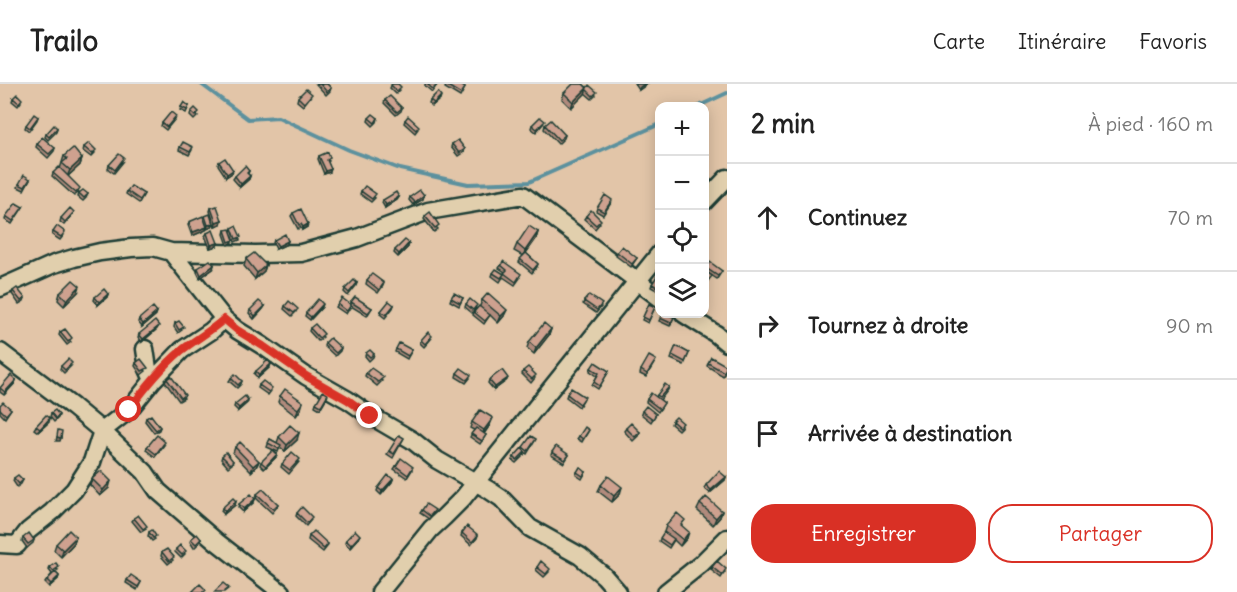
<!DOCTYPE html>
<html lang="fr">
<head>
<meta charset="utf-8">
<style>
  :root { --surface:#fff; --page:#f2f2f2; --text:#222; --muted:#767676; --line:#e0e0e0; --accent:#d93025 }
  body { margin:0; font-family:Delius,sans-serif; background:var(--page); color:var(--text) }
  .controls { position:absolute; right:18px; top:18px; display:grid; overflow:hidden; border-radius:12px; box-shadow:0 3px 15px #0003 }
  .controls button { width:54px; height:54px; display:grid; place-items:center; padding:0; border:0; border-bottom:2px solid var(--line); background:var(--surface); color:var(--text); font:30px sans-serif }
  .stop { position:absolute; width:18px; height:18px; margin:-14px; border:4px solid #d93025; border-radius:50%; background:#fff }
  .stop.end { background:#d93025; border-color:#fff; box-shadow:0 2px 6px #0008 }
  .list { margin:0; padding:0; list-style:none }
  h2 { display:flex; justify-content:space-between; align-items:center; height:78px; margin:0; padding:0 24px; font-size:26px }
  h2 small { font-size:20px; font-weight:400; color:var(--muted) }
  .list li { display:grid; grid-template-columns:39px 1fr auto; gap:18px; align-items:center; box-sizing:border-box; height:108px; padding:0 24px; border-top:2px solid var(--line) }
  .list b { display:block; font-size:22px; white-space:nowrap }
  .list em { font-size:20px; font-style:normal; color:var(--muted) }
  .actions { display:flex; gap:12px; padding:18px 24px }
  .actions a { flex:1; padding:14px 0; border:2px solid var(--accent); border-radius:24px; text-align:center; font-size:21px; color:var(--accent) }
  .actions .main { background:var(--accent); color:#fff }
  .icon { flex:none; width:33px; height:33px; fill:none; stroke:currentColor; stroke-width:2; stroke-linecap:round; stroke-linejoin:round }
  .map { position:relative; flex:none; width:727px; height:508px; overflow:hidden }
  header { display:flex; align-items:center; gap:36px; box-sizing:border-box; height:84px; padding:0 30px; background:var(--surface); border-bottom:2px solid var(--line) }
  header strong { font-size:28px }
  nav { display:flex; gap:33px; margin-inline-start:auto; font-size:21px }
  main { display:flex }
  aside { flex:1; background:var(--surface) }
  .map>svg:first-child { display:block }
</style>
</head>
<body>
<header>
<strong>Trailo</strong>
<nav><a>Carte</a><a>Itinéraire</a><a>Favoris</a></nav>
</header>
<main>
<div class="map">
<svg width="727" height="508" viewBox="0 0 727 508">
  <rect width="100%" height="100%" fill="#e2c5a8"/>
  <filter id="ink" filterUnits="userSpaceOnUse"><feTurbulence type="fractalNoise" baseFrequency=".0167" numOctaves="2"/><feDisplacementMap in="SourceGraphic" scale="12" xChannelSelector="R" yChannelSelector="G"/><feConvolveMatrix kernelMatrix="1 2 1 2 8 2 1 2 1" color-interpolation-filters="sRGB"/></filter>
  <g filter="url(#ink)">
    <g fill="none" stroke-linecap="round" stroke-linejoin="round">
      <!-- stream -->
      <path stroke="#5c919e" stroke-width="4" d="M201 0 248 35 278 33 349 66 400 85 468 100 529 98 660 40
        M699 22 727 9"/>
      <!-- minor casing -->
      <g stroke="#1f3d34" stroke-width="21">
        <path id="minor" d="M704 118 727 94
          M171 168 224 235 237 246 263 262 306 292 348 316 371 332 412 356 437 376 489 406 501 414 530 444 580 472 604 492 618 508
          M0 204 54 180 74 174 100 168 131 164 153 163 171 168 255 170 301 169 357 154 428 127 523 111 660 214
          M684 230 716 250 727 259
          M145 265 148 285 153 296
          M0 268 73 323 102 347 145 388 158 407 217 458 281 508
          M0 460 17 461 28 447 52 428 74 406 92 378 102 347 129 326 153 296 182 266 211 247 224 235
          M380 508 431 445 444 433 463 414 660 169
          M666 508 701 480 727 454"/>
      </g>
      <!-- minor -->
      <use href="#minor" stroke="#e1cfad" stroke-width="16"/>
    </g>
    <!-- wall -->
    <path fill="#b18a7b" stroke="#1f3d34" stroke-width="1.5" d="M316 0H327L331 4 330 7 326 11Z
      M392 0 400 6 396 10 390 4Z
      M425 0H436L437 1 432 8 425 2Z
      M583 0 596 11 592 15 585 9 571 24 562 15 564 9Z
      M635 0H647L646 1 639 6Z
      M446 1 465 4 460 13 445 4Z
      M298 13H310L303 22 297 17Z
      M13 14 21 18 18 22 12 17Z
      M440 15 432 22 429 19 430 16Z
      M385 16 402 24 401 27 396 31 384 19Z
      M189 22 186 29 180 26 181 23Z
      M191 28 198 32 194 36 190 32Z
      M38 33 37 36 29 47 25 44 26 41Z
      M369 34H378L377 38 373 42 368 37Z
      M175 35 166 46 161 42 162 39Z
      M405 36 418 45 415 49 404 39Z
      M543 40 536 48 531 44 532 41Z
      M545 41 565 51 564 54 558 60 544 45Z
      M57 44 56 48 48 56 45 53 46 50Z
      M37 60 55 64 54 67 48 74 36 63Z
      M452 60 465 65 464 68 458 72 451 63Z
      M84 63 95 69 91 73 83 67Z
      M180 63 192 66 189 71 179 66Z
      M64 72 82 75 80 81 68 92 79 108 74 112 52 92 53 89 60 85Z
      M319 72 329 77 328 78 330 88 324 90 318 75Z
      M123 78 114 89 108 85 109 81Z
      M219 78 232 89 226 93 218 81Z
      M249 87 248 90 250 92 249 95 240 103 233 95 235 92Z
      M30 95 24 106 18 103 19 100Z
      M127 107 144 110 139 119 126 110Z
      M361 107 375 114 371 118 360 110Z
      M79 109 88 110 86 114 83 117 78 113Z
      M424 111 423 115 413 121 409 116 410 113Z
      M399 113 397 116 385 124 382 119 383 116Z
      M611 119 603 131 596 127 597 124Z
      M23 123 12 140 5 136 6 132Z
      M211 124 222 136 221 140 215 142 210 127Z
      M293 129 307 143 302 146 300 143 298 145 291 132Z
      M72 131 64 141 60 138 61 134Z
      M205 132 213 140 212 143 207 145V144L206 146 192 152 188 141 189 138 204 134Z
      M425 132 438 145 434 148 424 135Z
      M586 132 600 139 595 145 584 135Z
      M232 144 240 156 235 158 231 149 232 159 228 161 224 150 225 146 231 147Z
      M53 148 64 151 60 156 52 151Z
      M538 148 536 155 526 169 538 180 537 183 532 189 519 178 523 172 514 167 517 160Z
      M207 149 217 162 210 164 205 152Z
      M274 156 287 160 276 165 273 159Z
      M409 159 408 163 398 173 394 169 395 166Z
      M617 168 637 174 631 183 616 172Z
      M246 175 266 181 264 187 255 195 244 182Z
      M501 181 520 194 515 201 503 193 500 198 492 192 493 189 504 190 505 188 499 184Z
      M198 184 213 185 200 194 197 188Z
      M706 184 722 187 717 195 705 187Z
      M367 196 384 199 383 202 378 209 366 200Z
      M357 199 356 202 348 212 344 208 345 205Z
      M652 200 660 204 658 207 651 203Z
      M13 207 25 214 24 217 19 220 12 210Z
      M78 208 64 222 58 216 60 209Z
      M108 210 107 213 98 221 94 216 95 213Z
      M451 214H463L459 222 450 217Z
      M482 216 504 232 498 239 490 231 484 240 473 231 474 228 480 222Z
      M584 217 601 223 596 229 583 220Z
      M351 218 372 224 370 227 367 232 351 222 346 230 336 223 338 220H351Z
      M466 220 476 224 472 229 465 223Z
      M649 220 655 223 648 239 642 236Z
      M394 221 393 224 385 234 380 230 381 227Z
      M265 222 263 225 254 235 249 229 250 226Z
      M285 222 296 228 292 232 284 225Z
      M322 223 310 236 305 232 306 229Z
      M663 230 674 233 670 242 659 237Z
      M156 231 142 243 138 238 139 235Z
      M175 239 182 246 178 249 174 243Z
      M310 244 323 253 318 257 309 247Z
      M157 245 142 258 138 253 139 250Z
      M551 245 549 251 534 270 527 264 529 258Z
      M60 248 71 258 67 261 59 251Z
      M431 255 424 263 420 259 421 256Z
      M325 259 341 264 340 267 335 272 324 262Z
      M676 262 689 269 684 281 671 275Z
      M396 265 412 266 407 275 395 268Z
      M366 269 374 270 373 273 369 277 365 272Z
      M656 276 646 293 640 290 641 286Z
      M136 279 146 287 141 291 135 282Z
      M708 279 727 282 723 292 707 282Z
      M61 282H71L64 289 60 285Z
      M270 283 258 294 254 290 256 287Z
      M591 284 609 287 598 305 592 301 597 292 590 287Z
      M523 287 535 294 531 299 522 290Z
      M366 289 382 297 377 302 365 292Z
      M457 289 470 294 466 299 456 293Z
      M231 294 242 297 241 300 237 304 229 297Z
      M167 295 184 314 179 317 165 298Z
      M16 296 15 299 4 311 0 308V304Z
      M489 296 506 297 494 306 488 299Z
      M259 301 271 307 268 311 258 304Z
      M669 303 668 306 660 316 664 319 658 328 646 318 647 315 656 313 657 311Z
      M567 310 583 316 579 323 566 313Z
      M280 312 301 325 296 332 278 318Z
      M327 313 320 325 315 322 316 319Z
      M247 319 238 327 234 323 235 320Z
      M0 321 11 325 5 334 0 329Z
      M642 327 656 330 651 338 641 330Z
      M51 329 59 331 58 334 54 338 50 333Z
      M146 334 160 343 159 346 154 349 145 337Z
      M672 337 682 342 678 346 671 340Z
      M49 338 38 348 34 345 36 342Z
      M472 338 490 341 484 350 486 351 480 360 470 353 474 346 470 344Z
      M626 344 640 348 639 351 633 357 624 347Z
      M589 346 582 358 577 355 579 352Z
      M279 353 297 356 285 367 280 363 278 368 267 363 270 355 277 359Z
      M404 354 393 374 387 370 389 367Z
      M536 355 527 370 525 368 524 371 516 379 512 376 514 373 522 365 523 363Z
      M164 361 155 373 146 366 147 363Z
      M235 363 259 377 256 383 251 388 233 369Z
      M552 368 569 371 564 379 551 371Z
      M277 370 276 373 264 385 260 381 261 378Z
      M222 372 233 377 232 380 228 383 221 375Z
      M299 378 289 390 281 383 282 380Z
      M396 382 412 386 407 394 394 385Z
      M577 388H586L582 395 576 391Z
      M726 393 725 396 710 409 704 404 706 401Z
      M14 394 23 396 21 400 17 403 13 397Z
      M92 395 109 404 100 412 90 401Z
      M393 395 392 398 381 411 377 407 378 404Z
      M601 401 620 410 612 418 598 407Z
      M257 410 278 420 277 423 272 429 256 414Z
      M255 415 254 418 243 428 238 423 239 420Z
      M236 417 235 421 224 430 221 427 222 424Z
      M700 420 722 427 720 433 713 441 697 426Z
      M422 426 433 429 429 435 420 429Z
      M297 429 311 436 306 442 296 432Z
      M134 434 146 445 141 448 132 437Z
      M666 442H682L687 454 680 462 674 456 669 464 659 457 664 448Z
      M149 448 155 455 152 457 148 452Z
      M462 449 478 451 477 454 471 461 461 452Z
      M309 452 328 460 327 463 323 468 308 456Z
      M76 453 74 459 61 473 54 466 56 460Z
      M23 454 34 456 33 459 27 464 22 457Z
      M359 454 350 464 345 459 346 456Z
      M191 455H201L200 458 194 464 190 458Z
      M176 465 185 470 181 474 175 468Z
      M162 468 173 476 168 480 161 472Z
      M50 483 58 486 55 488 59 492 58 495 49 503 45 499 47 496 52 490 49 486Z
      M537 483 549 488 544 493 536 486Z
      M712 483 725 488 721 494 711 486Z
      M127 496 141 498 137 506 126 499Z"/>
    <!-- shaded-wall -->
    <path fill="#907164" stroke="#1f3d34" stroke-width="1.5" d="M645 0H647L646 1 639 6 640 3Z
      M587 4 585 10 571 24 573 18Z
      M441 12 440 15 432 22 434 19Z
      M82 75 80 81 67 93 70 86Z
      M331 85 330 88 324 90 326 87Z
      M233 86 232 89 226 93 227 90Z
      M250 92 249 95 240 103 241 100Z
      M424 111 423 115 413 121 415 118Z
      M399 113 397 116 385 124 386 121Z
      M222 136 221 140 215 142 216 138Z
      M213 140 212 143 207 145 208 141Z
      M308 140 307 143 302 146 303 143Z
      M207 143 206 146 192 152 193 148Z
      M538 148 536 155 523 173 525 167Z
      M288 157 287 160 276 165 278 162Z
      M218 159 217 162 210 164 211 161Z
      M409 159 408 163 398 173 399 170Z
      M214 181 213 185 200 194 201 191Z
      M266 181 264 187 255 195 257 189Z
      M80 202 78 208 64 222 67 216Z
      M108 210 107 213 98 221 99 218Z
      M323 220 322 223 310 236 311 233Z
      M265 222 263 225 254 235 255 232Z
      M507 226 504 232 498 239 501 232Z
      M157 228 156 231 142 243 143 240Z
      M159 242 157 245 142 258 143 255Z
      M551 245 549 251 534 270 536 264Z
      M271 280 270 283 258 294 259 291Z
      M508 294 506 297 494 306 495 303Z
      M16 296 15 299 4 311 5 308Z
      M248 316 247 319 238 327 239 324Z
      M303 318 301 325 296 332 298 325Z
      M50 334 49 338 38 348 40 345Z
      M493 334 490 341 482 352 484 346Z
      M299 349 297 356 285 367 287 361Z
      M57 353 61 354 60 357H56Z
      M277 370 276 373 264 385 266 382Z
      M259 377 256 383 251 388 253 382Z
      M726 393 725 396 710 409 711 406Z
      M393 395 392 398 381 411 382 407Z
      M111 397 109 404 100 412 103 406Z
      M622 403 620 410 612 418 614 412Z
      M255 415 254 418 243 428 244 425Z
      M236 417 235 421 224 430 225 427Z
      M722 427 720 433 713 441 716 434Z
      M689 448 687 454 680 462 683 456Z
      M360 451 359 454 350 464 351 461Z
      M76 453 74 459 61 473 63 466Z
      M59 492 58 495 49 503 51 500Z"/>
    <!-- building -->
    <path fill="#cea18f" stroke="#1f3d34" stroke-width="1.5" d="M320 0H327L331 4 327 8Z
      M392 0H398L401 3 397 7 391 1Z
      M427 0H436L437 1 433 5Z
      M447 0H459L465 4 461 10 446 1Z
      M573 0H583L587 4 573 18 564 9Z
      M589 1 597 8 593 12 586 5Z
      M306 5 312 10 304 19 298 13Z
      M438 8 441 12 434 19 430 16Z
      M17 10 22 15 19 19 13 14Z
      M390 12 402 24 397 28 385 16Z
      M184 18 189 22 187 26 181 23Z
      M195 24 199 28 195 32 191 28Z
      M171 28 176 32 167 43 162 39Z
      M34 30 38 33 30 44 26 41Z
      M373 30 378 34 375 39 369 34Z
      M408 32 419 42 416 46 405 36Z
      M540 33 545 37 537 45 532 41Z
      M551 36 565 51 559 56 545 41Z
      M54 41 57 44 49 53 46 50Z
      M42 53 55 64 49 70 37 60Z
      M458 56 465 65 459 69 452 60Z
      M183 58 193 63 190 68 180 63Z
      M89 59 96 66 92 70 84 63Z
      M73 64 82 75 70 86 62 79 67 75 64 72Z
      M328 68 330 74 327 76 331 85 326 87 319 72Z
      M119 70 124 74 115 86 109 81Z
      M225 74 233 86 227 90 219 78Z
      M245 82 249 87 247 89 250 92 241 100 235 92Z
      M59 83 80 104 76 109 53 89Z
      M24 91 30 95 25 103 19 100Z
      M131 102 144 110 140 116 127 107Z
      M365 102 376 110 372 115 361 107Z
      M83 106 88 110 84 114 79 109Z
      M420 106 424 111 415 118 410 113Z
      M396 108 399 113 386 121 383 116Z
      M605 111 612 116 604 128 597 124Z
      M16 119 23 123 13 137 6 132Z
      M217 122 222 136 216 138 211 124Z
      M70 124 74 128 65 138 61 134Z
      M301 125 308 140 303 143 301 140 299 141 293 129Z
      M591 126 601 136 596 141 586 132Z
      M430 128 439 141 435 144 425 132Z
      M210 130 213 140 208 141 205 132Z
      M203 132 207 143 193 148 189 138Z
      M57 142 65 148 61 153 53 148Z
      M236 142 241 153 236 155 232 144Z
      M529 142 538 148 525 167 517 160Z
      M230 145 234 156 229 158 225 146Z
      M213 146 218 159 211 161 207 149Z
      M285 150 288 157 278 162 274 156Z
      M405 156 409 159 399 170 395 166Z
      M622 162 637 174 632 180 617 168Z
      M254 169 266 181 257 189 246 175Z
      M526 169 538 180 533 186 520 175Z
      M210 176 214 181 201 191 198 184Z
      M503 177 521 190 516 198 504 189 507 186 501 181Z
      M710 178 722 187 718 192 706 184Z
      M496 185 504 190 501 194 493 189Z
      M660 187V203L659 204 652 200Z
      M705 187 712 192 708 197 705 194Z
      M372 190 384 199 379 206 367 196Z
      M73 196 80 202 67 216 60 209Z
      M354 196 357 199 349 209 345 205Z
      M17 204 25 214 21 217 13 207Z
      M104 205 108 210 99 218 95 213Z
      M454 209 463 214 460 219 451 214Z
      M488 209 507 226 501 232 482 216Z
      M589 211 602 220 597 226 584 217Z
      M355 213 372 224 368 229 351 218Z
      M342 214 351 221 347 227 338 220Z
      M318 215 323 220 311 233 306 229Z
      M470 215 477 221 473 226 466 220Z
      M259 217 265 222 255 232 250 226Z
      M289 217 298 225 294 229 285 222Z
      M389 217 394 221 386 231 381 227Z
      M649 220 655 223 649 236 643 233Z
      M479 222 490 231 485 237 474 228Z
      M153 223 157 228 143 240 139 235Z
      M663 230H666L674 233 671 239 660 234Z
      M155 237 159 242 143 255 139 250Z
      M179 237 184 243 179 246 175 239Z
      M544 239 551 245 536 264 529 258Z
      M315 240 324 250 319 254 310 244Z
      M65 245 72 254 68 258 60 248Z
      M428 248 432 252 425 260 421 256Z
      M330 254 341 264 336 269 325 259Z
      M399 259 412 266 408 272 396 265Z
      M676 262 689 269 685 278 672 271Z
      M370 266 374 270 370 273 366 269Z
      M649 272 656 276 647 290 641 286Z
      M711 273 727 282 724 288 708 279Z
      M68 275 72 279 65 286 61 282Z
      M141 275 148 284 142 287 136 279Z
      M268 276 271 280 259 291 256 287Z
      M595 278 609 287 600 302 594 298 599 289 591 284Z
      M528 283 536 291 532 295 523 287Z
      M371 284 384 293 378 298 366 289Z
      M461 284 471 291 467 296 457 289Z
      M502 286 508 294 495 303 489 296Z
      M235 290 242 297 238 301 231 294Z
      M11 291 16 296 5 308 0 304Z
      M171 292 185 311 181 314 167 295Z
      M263 297 272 304 269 308 259 301Z
      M665 300 669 303 660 313 657 311Z
      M571 304 585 313 580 320 567 310Z
      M285 305 303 318 298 325 280 312Z
      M323 307 328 310 321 322 316 319Z
      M651 309 664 319 660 325 647 315Z
      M245 312 248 316 239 324 235 320Z
      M3 318 11 325 6 331 0 325V321Z
      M646 322 656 330 653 335 642 327Z
      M55 326 59 331 56 335 51 329Z
      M480 326 493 334 484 346 472 338Z
      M46 331 50 334 40 345 36 342Z
      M151 331 160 343 156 346 146 334Z
      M676 333 683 339 679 343 672 337Z
      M631 339 640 348 635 353 626 344Z
      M290 341 299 349 287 361 279 353Z
      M585 343 589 346 583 355 579 352Z
      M476 344 486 351 482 357 471 350Z
      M58 346 62 347 61 354 57 353Z
      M157 351 165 358 156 370 147 363Z
      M399 351 404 354 394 370 389 367Z
      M531 352 536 355 528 367 523 363Z
      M270 355 281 361 279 365 268 359Z
      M240 358 259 377 253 382 235 363Z
      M556 362 569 371 565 376 552 368Z
      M522 364 525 368 517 376 514 373Z
      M273 366 277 370 266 382 261 378Z
      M226 368 233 377 230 380 222 372Z
      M292 368 300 375 290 386 282 380Z
      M401 374 413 383 408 391 396 382Z
      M580 383 586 388 583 392 577 388Z
      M101 387 111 397 103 406 92 395Z
      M719 387 726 393 711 406 706 401Z
      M18 391 23 396 19 400 14 394Z
      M388 391 393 395 382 407 378 404Z
      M608 392 622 403 614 412 601 401Z
      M263 405 278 420 273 425 257 410Z
      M251 410 255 415 244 425 239 420Z
      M706 413 722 427 716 434 700 420Z
      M233 414 236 417 225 427 222 424Z
      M426 420 435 426 430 432 422 426Z
      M302 423 312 433 307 439 297 429Z
      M677 429 685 436 681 441 689 448 683 456 666 442Z
      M138 431 147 442 143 445 134 434Z
      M467 442 478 451 472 458 462 449Z
      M69 446 76 453 63 466 56 460Z
      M152 446 156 452 153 454 149 448Z
      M355 446 360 451 351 461 346 456Z
      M314 447 328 460 324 465 309 452Z
      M664 448 674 455 670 461 660 454Z
      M29 449 34 456 28 460 23 454Z
      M197 450 201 455 196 460 191 455Z
      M180 461 186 467 182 471 176 465Z
      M167 465 174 473 169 477 162 468Z
      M541 477 550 485 546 490 537 483Z
      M717 477 726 485 722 491 712 483Z
      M56 479 59 483 53 487 50 483Z
      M55 488 59 492 51 500 47 496Z
      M131 491 141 498 138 503 127 496Z
      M223 499 229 504 224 508H214Z
      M200 500 206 506 204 508H192Z"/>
  </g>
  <g fill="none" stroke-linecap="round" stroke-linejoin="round" filter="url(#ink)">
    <!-- route -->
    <path stroke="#d93025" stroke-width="8" d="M129 326C144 305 162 283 182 266 196 255 211 247 224 235L237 246 263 262 306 292 348 316 370 332"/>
  </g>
</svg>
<div class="controls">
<button>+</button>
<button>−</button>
<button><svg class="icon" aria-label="locate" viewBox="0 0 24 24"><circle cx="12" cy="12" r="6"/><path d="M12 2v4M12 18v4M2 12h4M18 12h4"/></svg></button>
<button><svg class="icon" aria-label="layers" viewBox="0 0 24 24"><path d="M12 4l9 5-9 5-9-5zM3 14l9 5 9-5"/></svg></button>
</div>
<div class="stop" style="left:129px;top:326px"></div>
<div class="stop end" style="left:370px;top:332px"></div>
</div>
<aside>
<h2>2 min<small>À pied · 160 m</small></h2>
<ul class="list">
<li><svg class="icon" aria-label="ahead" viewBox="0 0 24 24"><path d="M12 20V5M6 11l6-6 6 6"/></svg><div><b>Continuez</b></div><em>70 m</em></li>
<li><svg class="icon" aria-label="right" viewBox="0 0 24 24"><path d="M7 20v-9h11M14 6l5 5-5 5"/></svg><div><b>Tournez à droite</b></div><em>90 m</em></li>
<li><svg class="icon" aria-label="arrive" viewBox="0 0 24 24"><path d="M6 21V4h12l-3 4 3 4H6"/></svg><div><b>Arrivée à destination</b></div></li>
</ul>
<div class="actions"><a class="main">Enregistrer</a><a>Partager</a></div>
</aside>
</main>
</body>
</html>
